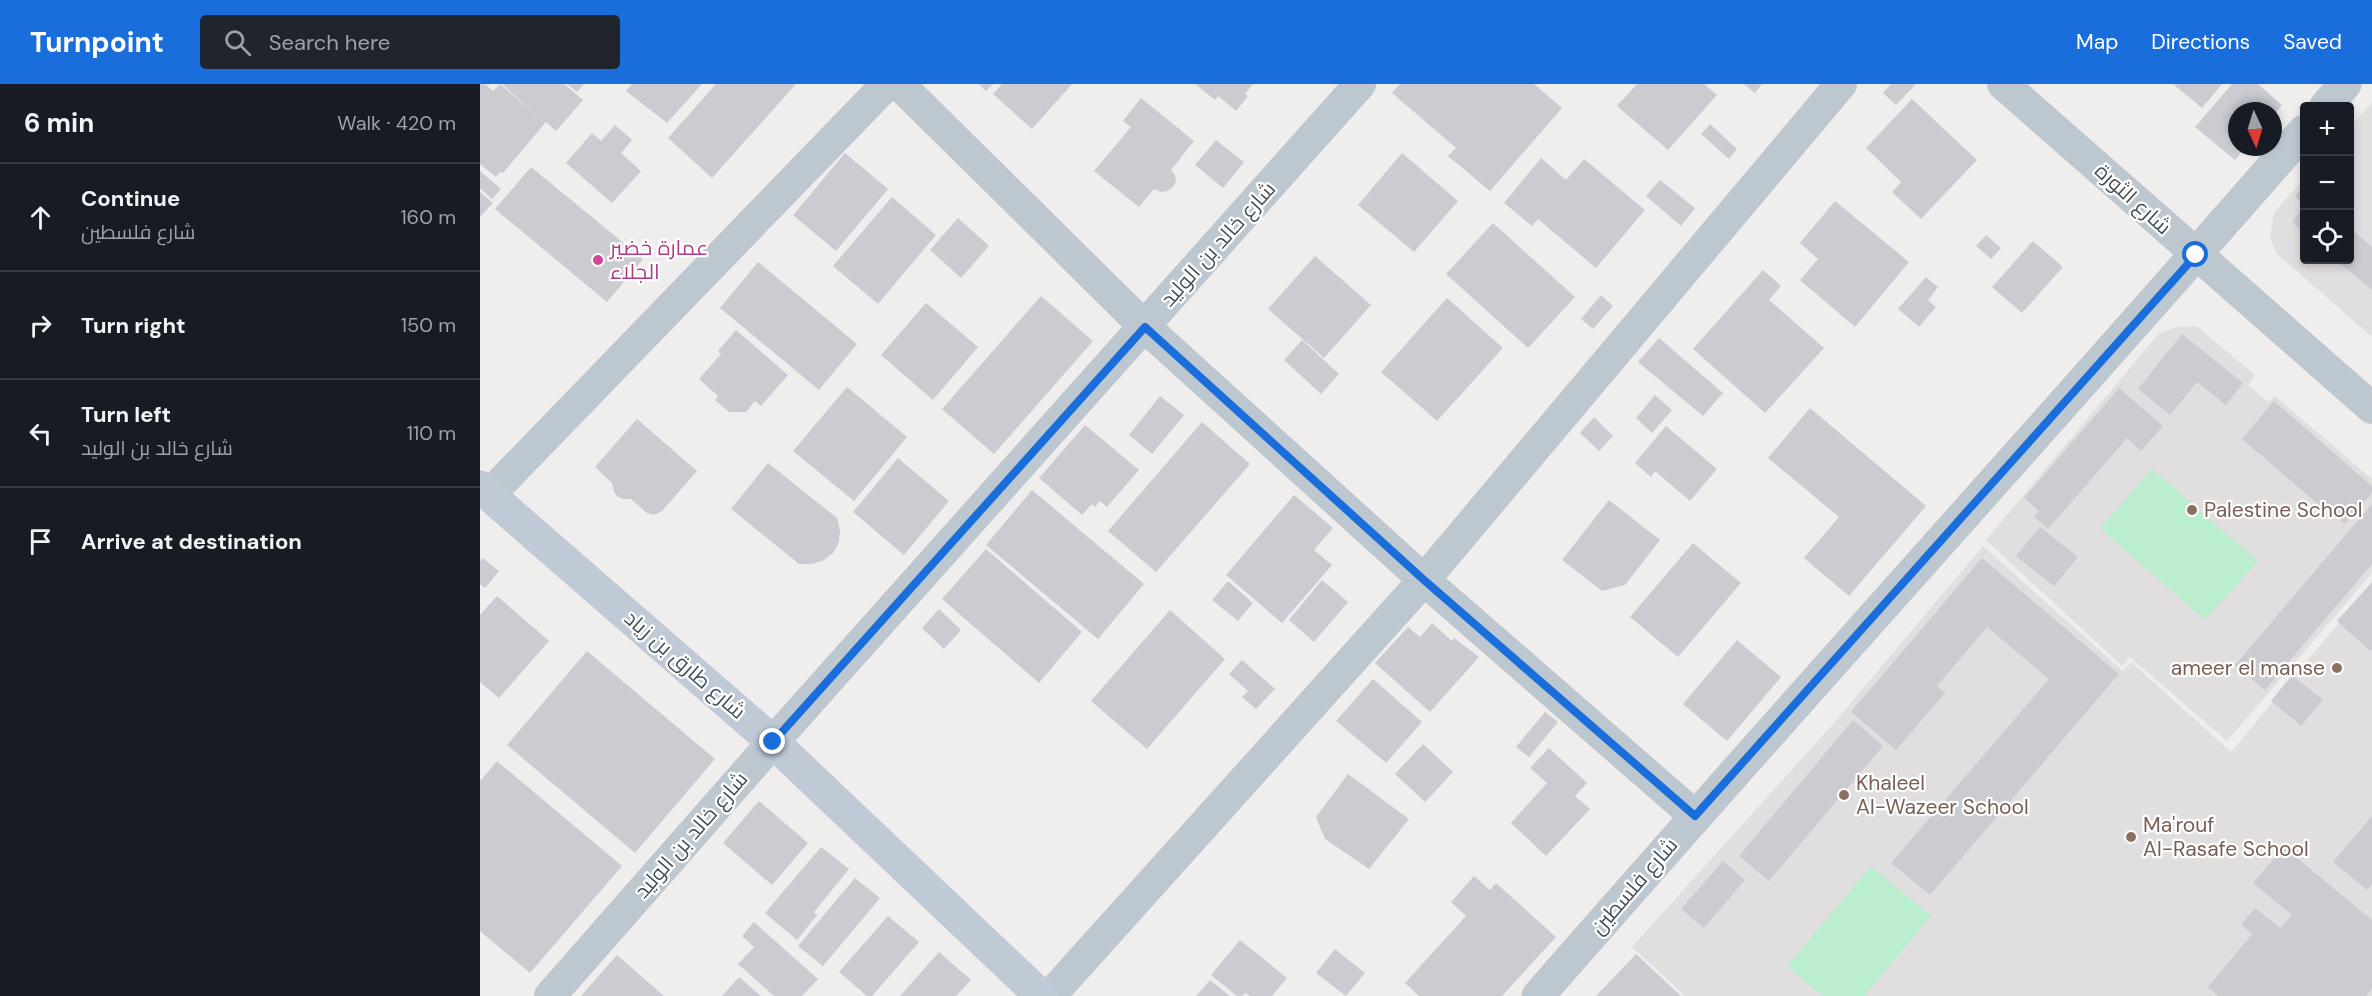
<!DOCTYPE html>
<html lang="en">
<head>
<meta charset="utf-8">
<style>
  :root { --surface:#171b24; --page:#20242c; --text:#f1f3f6; --muted:#9ea1a6; --line:#363941; --accent:#1a6edc }
  body { margin:0; font-family:"DM Sans",Cairo,sans-serif; background:var(--page); color:var(--text) }
  .controls { position:absolute; right:18px; top:18px; display:grid; overflow:hidden; border-radius:6px; box-shadow:0 3px 9px #0003 }
  .controls button { width:54px; height:54px; display:grid; place-items:center; padding:0; border:0; border-bottom:2px solid var(--line); background:var(--surface); color:var(--text); font:30px sans-serif }
  .compass { position:absolute; left:1748px; top:18px; width:54px; height:54px; border-radius:50%; background:var(--surface); box-shadow:0 3px 9px #0003; rotate:176deg }
  .stop { position:absolute; width:18px; height:18px; margin:-14px; border:4px solid #1a6edc; border-radius:50%; background:#fff }
  .stop.end { background:#1a6edc; border-color:#fff; box-shadow:0 2px 6px #0008 }
  .list { margin:0; padding:0; list-style:none }
  h2 { display:flex; justify-content:space-between; align-items:center; height:78px; margin:0; padding:0 24px; font-size:26px }
  h2 small { font-size:20px; font-weight:400; color:var(--muted) }
  .list li { display:grid; grid-template-columns:39px 1fr auto; gap:18px; align-items:center; box-sizing:border-box; height:108px; padding:0 24px; border-top:2px solid var(--line) }
  .list b { display:block; font-size:22px; white-space:nowrap }
  .list p { margin:0; font-size:20px; white-space:nowrap; color:var(--muted) }
  .list em { font-size:20px; font-style:normal; color:var(--muted) }
  .icon { flex:none; width:33px; height:33px; fill:none; stroke:currentColor; stroke-width:2; stroke-linecap:round; stroke-linejoin:round }
  .map { position:relative; flex:none; width:1892px; height:912px; overflow:hidden }
  header { display:flex; align-items:center; gap:36px; box-sizing:border-box; height:84px; padding:0 30px; background:var(--accent); color:#fff }
  header strong { font-size:28px }
  nav { display:flex; gap:33px; margin-inline-start:auto; font-size:21px }
  .search { width:420px; height:54px; background:var(--page); display:flex; align-items:center; gap:15px; box-sizing:border-box; padding:0 21px; border-radius:6px; color:var(--muted); font-size:22px }
  main { display:flex }
  aside { flex:1; background:var(--surface) }
  .map>svg:first-child { display:block }
</style>
</head>
<body>
<header>
<strong>Turnpoint</strong>
<div class="search"><svg class="icon" aria-label="search" viewBox="0 0 24 24"><circle cx="10" cy="10" r="6"/><path d="M15 15l6 6"/></svg>Search here</div>
<nav><a>Map</a><a>Directions</a><a>Saved</a></nav>
</header>
<main>
<aside>
<h2>6 min<small>Walk · 420 m</small></h2>
<ul class="list">
<li><svg class="icon" aria-label="ahead" viewBox="0 0 24 24"><path d="M12 20V5M6 11l6-6 6 6"/></svg><div><b>Continue</b><p>شارع فلسطين</p></div><em>160 m</em></li>
<li><svg class="icon" aria-label="right" viewBox="0 0 24 24"><path d="M7 20v-9h11M14 6l5 5-5 5"/></svg><div><b>Turn right</b></div><em>150 m</em></li>
<li><svg class="icon" aria-label="left" viewBox="0 0 24 24"><path d="M17 20v-9H6M10 6l-5 5 5 5"/></svg><div><b>Turn left</b><p>شارع خالد بن الوليد</p></div><em>110 m</em></li>
<li><svg class="icon" aria-label="arrive" viewBox="0 0 24 24"><path d="M6 21V4h12l-3 4 3 4H6"/></svg><div><b>Arrive at destination</b></div></li>
</ul>
</aside>
<div class="map">
<svg width="1892" height="912" viewBox="0 0 1892 912">
  <rect width="100%" height="100%" fill="#f0eded"/>
  <!-- education -->
  <path fill="#e1dedf" d="M1892 18V253L1796 169 1790 153 1794 129 1824 94V176H1870V43Z
    M1716 242 1775 291 1768 301 1788 318 1795 312 1892 395V489L1747 657 1650 573 1642 582 1506 456 1679 249 1698 243Z
    M1503 462 1643 587 1651 578 1751 668 1892 499V912H1205L1152 863 1353 640Z"/>
  <!-- green -->
  <path fill="#bbeecf" d="M1672 385 1778 477 1725 536 1620 444Z
    M1391 782 1451 832 1384 912H1343L1307 882Z"/>
  <!-- building -->
  <path fill="#caccd2" d="M0 0H5L13 7 20 0 61 35 22 0H84L103 16 76 47 66 38 23 89 20 88 16 93 0 80Z
    M87 0H104L97 8Z
    M152 0H222L187 39 146 7Z
    M236 0H316L232 94 188 54Z
    M499 0H513L506 7Z
    M522 0H592L552 45 513 10Z
    M715 0H773L765 10 768 12 756 27 738 12 735 16Z
    M920 0H1054L1082 24 1010 107 968 72 976 64 912 9Z
    M1157 0H1224L1237 11 1188 66 1137 22Z
    M1264 0H1282L1275 9Z
    M1411 0H1436L1416 21 1403 9Z
    M1693 0H1742L1722 24Z
    M1752 0H1778L1802 21 1793 32V27H1757V63H1766L1755 76 1715 43Z
    M661 14 714 57 691 86 695 91 696 98 692 104 687 107 681 108 674 105 659 123 614 87 651 43 643 37Z
    M1432 15 1497 76 1441 135 1412 108 1421 98 1386 64Z
    M1230 40 1257 65 1249 75 1221 50Z
    M135 41 152 56 141 69 161 87 132 119 86 79 112 49 121 57Z
    M736 56 764 78 743 104 715 81Z
    M365 69 408 105 356 167 313 131Z
    M922 69 978 117 934 168 878 121Z
    M1061 74 1086 96 1104 75 1165 126 1116 184 1058 135 1052 142 1024 119Z
    M51 83 163 175 127 218 15 125Z
    M0 87 21 105 12 115 0 104Z
    M1180 96 1215 124 1201 142 1166 112Z
    M1824 101V116L1822 119 1815 112Z
    M0 108 13 119 0 133Z
    M412 113 456 151 398 220 353 182Z
    M1355 117 1429 178 1375 243 1320 196 1338 175 1320 159Z
    M1824 123V148L1812 138Z
    M478 134 509 162 481 194 450 166Z
    M1013 139 1095 213 1048 264 966 190Z
    M1870 144 1892 163V206L1856 176H1870Z
    M1506 151 1521 164 1511 175 1496 162Z
    M1553 157 1583 183 1542 229 1512 203Z
    M835 172 891 221 844 274 788 225Z
    M278 178 377 260 339 306 240 224Z
    M1283 186 1301 202 1289 216 1344 264 1285 329 1213 265Z
    M1446 193 1458 203 1448 216 1456 223 1439 243 1418 225Z
    M1121 211 1133 222 1113 245 1101 235Z
    M561 212 613 257 514 370 462 325Z
    M967 214 1023 264 957 337 901 288Z
    M446 219 498 263 453 316 401 271Z
    M256 246 308 291 281 322 275 317 266 328H249L235 316 238 312 219 295 241 270 238 267Z
    M1702 250 1763 299 1746 321 1717 298 1690 331 1658 305Z
    M1179 254 1243 309 1223 332 1158 278Z
    M822 256 859 290 841 310 804 276Z
    M367 303 427 353 374 417 313 367Z
    M1639 304 1683 342 1661 367 1647 354 1568 445 1554 433 1559 427 1544 414Z
    M1175 311 1192 326 1172 349 1156 334Z
    M680 312 704 331 672 370 649 351Z
    M1794 317 1892 402V409L1865 440 1847 424 1846 427 1762 355Z
    M1330 324 1446 422 1369 512 1324 474 1359 433 1288 374Z
    M1114 333 1133 352 1119 367 1100 349Z
    M157 335 217 387 182 427 174 431 167 429 151 415H144L138 413 134 408 132 399 115 383Z
    M722 338 770 380 676 488 628 447Z
    M605 341 659 386 627 423 620 417 615 423 612 420 602 431 559 394Z
    M1186 342 1237 385 1210 417 1175 387 1171 393 1155 379Z
    M418 374 469 417 424 471 373 428Z
    M288 379 357 434 360 446 359 458 353 469 344 476 332 480H319L251 425Z
    M552 406 664 500 618 555 506 461Z
    M814 411 853 444 834 466 852 481 802 539 746 491Z
    M1129 416 1180 456 1145 501 1122 507 1082 476Z
    M1892 420V480L1785 606 1755 581Z
    M1560 443 1598 473 1574 502 1536 472Z
    M1213 459 1261 499 1198 573 1150 533Z
    M506 465 602 548 559 599 462 515Z
    M3 474 19 487 5 504 0 500V477Z
    M1502 474 1639 590 1450 811 1411 779 1569 595 1507 543 1457 602 1465 609 1416 666 1371 628Z
    M842 496 868 518 834 558 809 536Z
    M748 497 773 519 758 537 732 516Z
    M1892 498V565L1890 567 1857 537Z
    M17 512 69 557 19 614 0 598V531Z
    M459 525 481 546 464 565 442 544Z
    M690 526 745 575 667 665 611 617Z
    M952 539 972 557 974 554 999 573 950 628 895 579 928 543 940 553Z
    M1257 556 1301 593 1247 657 1203 620Z
    M107 567 235 675 155 769 27 661Z
    M762 576 795 605 776 625 762 613 768 607 749 590Z
    M1812 591 1843 616 1821 642 1791 617Z
    M893 595 942 638 906 679 856 637Z
    M1065 628 1078 638 1049 673 1036 663Z
    M1373 636 1403 662 1289 797 1259 772Z
    M943 660 973 688 945 718 915 690Z
    M1069 664 1107 699 1095 712 1110 725 1066 772 1031 739 1067 699 1050 684Z
    M17 677 142 782 50 889 0 847V697Z
    M868 690 929 735 889 785 845 755 836 733Z
    M279 717 328 759 292 801 243 759Z
    M1892 732V800L1887 806 1853 778Z
    M341 763 369 785 334 828 337 831 317 856 285 829Z
    M1804 763 1892 836V905L1886 912H1738L1728 903 1772 850 1761 841 1775 824 1800 844 1812 831 1773 799Z
    M1243 777 1265 796 1224 844 1201 825Z
    M994 792 1010 806 1016 799 1076 853 1022 912H939L925 899 986 832 971 818Z
    M375 794 400 814 343 882 318 862Z
    M408 832 439 858 392 912H387L359 888Z
    M274 838 338 895 322 912H294L258 880 274 863 262 852Z
    M760 856 807 894 792 912H770L765 909 762 912H757L731 891Z
    M855 865 885 889 866 912 836 889Z
    M459 868 491 896 476 912H420Z
    M1156 870 1201 912H1116Z
    M137 871 184 912H101Z
    M259 893 281 912H242Z
    M730 896 750 912H716Z"/>
  <g fill="none" stroke-linecap="round" stroke-linejoin="round">
    <!-- minor -->
    <path stroke="#bdc7cf" stroke-width="32" d="M419 0 665 243 944 496 1215 732
      M1523 0 1892 324
      M9 411 407 0
      M70 912 293 658 880 0
      M570 912 944 496 1361 0"/>
    <!-- tertiary -->
    <path stroke="#bdc7cf" stroke-width="33" d="M1846 22 1865 0
      M1058 912C1311 622 1571 337 1824 47"/>
    <!-- secondary -->
    <path stroke="#bfcad6" stroke-width="33" d="M0 403 293 658 561 912"/>
  </g>
  <g fill="none" stroke-linecap="round" stroke-linejoin="round">
    <!-- route -->
    <path stroke="#1a6edc" stroke-width="8" d="M293 658 665 243 944 496 1215 732 1716 171"/>
  </g>
  <!-- markers -->
  <circle fill="#d1479c" stroke="#fff" stroke-width="2" cx="118" cy="176" r="6"/>
  <g fill="#8d6e63" stroke="#fff" stroke-width="2">
    <circle cx="1712" cy="426" r="6"/>
    <circle cx="1857" cy="584" r="6"/>
    <circle cx="1364" cy="711" r="6"/>
    <circle cx="1651" cy="753" r="6"/>
  </g>
  <g text-anchor="middle" stroke-width="4.5" stroke-linejoin="round" paint-order="stroke">
    <!-- street labels -->
    <g font-size="21" fill="#45505a" stroke="#fff">
      <text transform="translate(1653 115) rotate(42)" y="7">شارع الثورة</text>
      <text transform="translate(738 160) rotate(-48)" y="7">شارع خالد بن الوليد</text>
      <text transform="translate(205 581) rotate(41)" y="7">شارع طارق بن زياد</text>
      <text transform="translate(211 751) rotate(-49)" y="7">شارع خالد بن الوليد</text>
      <text transform="translate(1154 802) rotate(-49)" y="7">شارع فلسطين</text>
    </g>
    <!-- hotel labels -->
    <g font-size="21" fill="#b23c85" stroke="#fff" text-anchor="start">
      <text x="130" y="171">عمارة خضير<tspan x="130" dy="24">الجلاء</tspan></text>
    </g>
    <!-- education labels -->
    <g font-size="21" fill="#785e54" stroke="#fff" text-anchor="start">
      <text x="1724" y="433">Palestine School</text>
      <text x="1845" y="591" text-anchor="end">ameer el manse</text>
      <text x="1376" y="706">Khaleel<tspan x="1376" dy="24">Al-Wazeer School</tspan></text>
      <text x="1663" y="748">Ma'rouf<tspan x="1663" dy="24">Al-Rasafe School</tspan></text>
    </g>
  </g>
</svg>
<div class="controls">
<button>+</button>
<button>−</button>
<button><svg class="icon" aria-label="locate" viewBox="0 0 24 24"><circle cx="12" cy="12" r="6"/><path d="M12 2v4M12 18v4M2 12h4M18 12h4"/></svg></button>
</div>
<svg class="compass" viewBox="-18 -18 36 36"><path d="M0-13l5 13h-10z" fill="#e53935"/><path d="M0 13l5-13h-10z" fill="#9ea1a6"/></svg>
<div class="stop" style="left:1716px;top:171px"></div>
<div class="stop end" style="left:293px;top:658px"></div>
</div>
</main>
</body>
</html>
